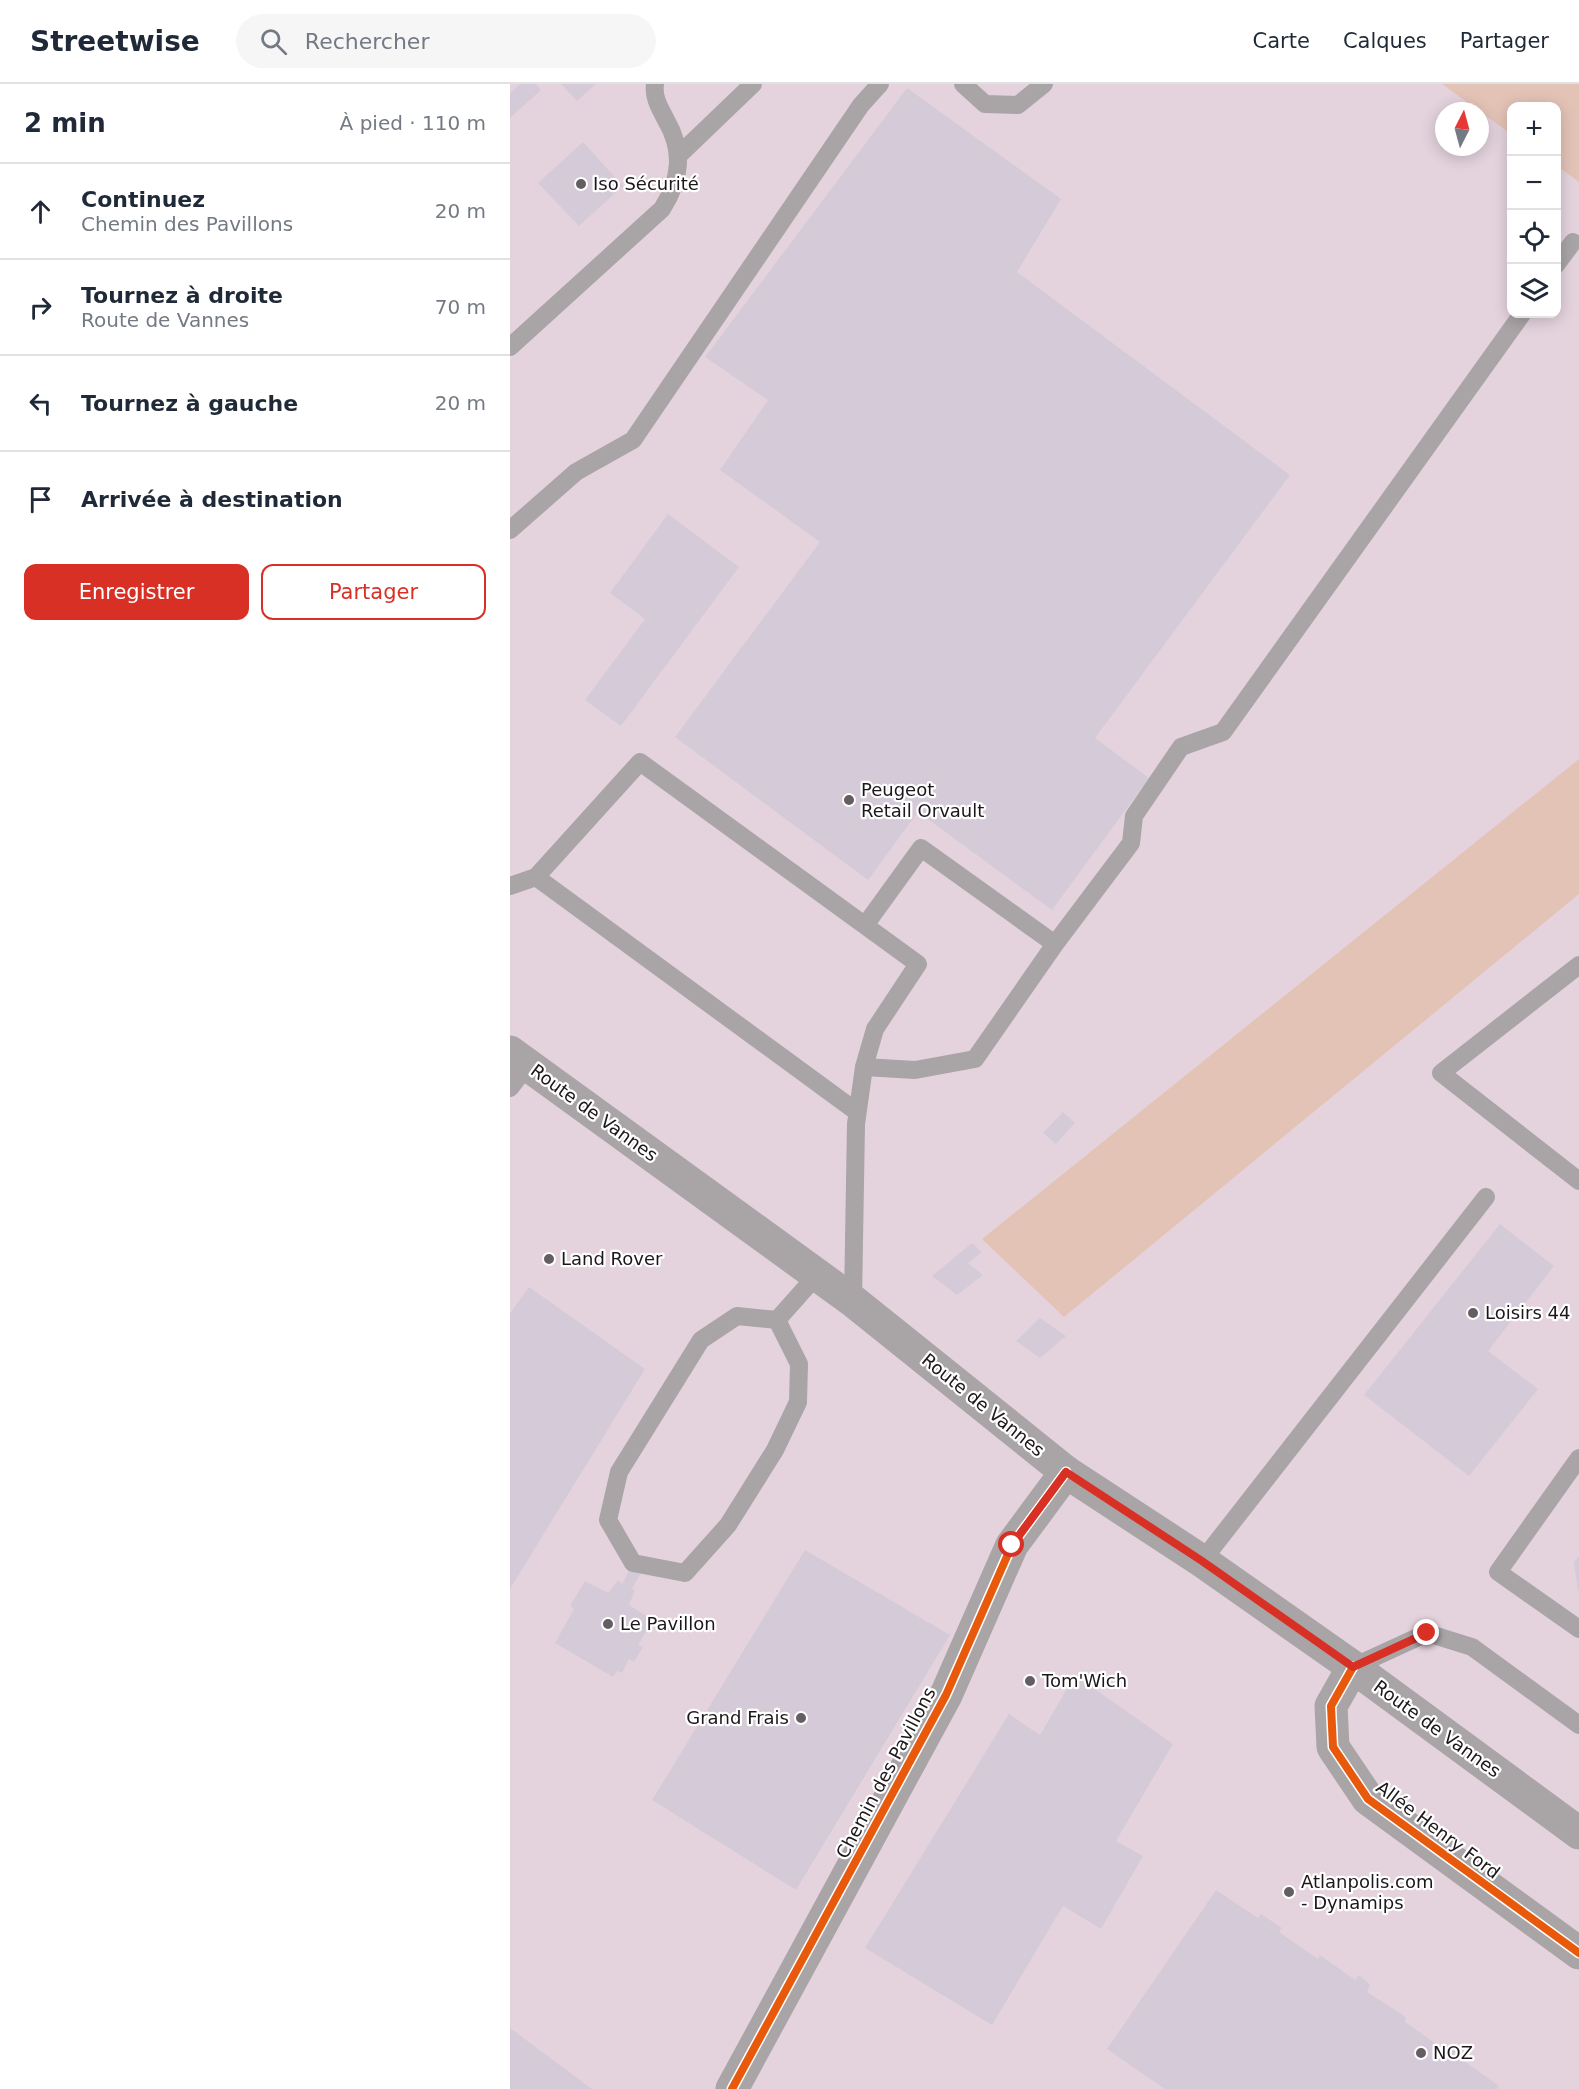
<!DOCTYPE html>
<html lang="fr">
<head>
<meta charset="utf-8">
<style>
  :root { --surface:#fff; --page:#f6f6f7; --text:#1f2937; --muted:#747a83; --line:#e0e1e3; --accent:#d93025 }
  body { margin:0; font-family:"DejaVu Sans",sans-serif; background:var(--page); color:var(--text) }
  .controls { position:absolute; right:18px; top:18px; display:grid; overflow:hidden; border-radius:12px; box-shadow:0 3px 15px #0003 }
  .controls button { width:54px; height:54px; display:grid; place-items:center; padding:0; border:0; border-bottom:2px solid var(--line); background:var(--surface); color:var(--text); font:30px sans-serif }
  .compass { position:absolute; left:925px; top:18px; width:54px; height:54px; border-radius:50%; background:var(--surface); box-shadow:0 3px 15px #0003; rotate:6deg }
  .stop { position:absolute; width:18px; height:18px; margin:-14px; border:4px solid #d93025; border-radius:50%; background:#fff }
  .stop.end { background:#d93025; border-color:#fff; box-shadow:0 2px 6px #0008 }
  .list { margin:0; padding:0; list-style:none }
  h2 { display:flex; justify-content:space-between; align-items:center; height:78px; margin:0; padding:0 24px; font-size:26px }
  h2 small { font-size:20px; font-weight:400; color:var(--muted) }
  .list li { display:grid; grid-template-columns:39px 1fr auto; gap:18px; align-items:center; box-sizing:border-box; height:96px; padding:0 24px; border-top:2px solid var(--line) }
  .list b { display:block; font-size:22px; white-space:nowrap }
  .list p { margin:0; font-size:20px; white-space:nowrap; color:var(--muted) }
  .list em { font-size:20px; font-style:normal; color:var(--muted) }
  .actions { display:flex; gap:12px; padding:18px 24px }
  .actions a { flex:1; padding:14px 0; border:2px solid var(--accent); border-radius:12px; text-align:center; font-size:21px; color:var(--accent) }
  .actions .main { background:var(--accent); color:#fff }
  .icon { flex:none; width:33px; height:33px; fill:none; stroke:currentColor; stroke-width:2; stroke-linecap:round; stroke-linejoin:round }
  .map { position:relative; flex:none; width:1069px; height:2005px; overflow:hidden }
  header { display:flex; align-items:center; gap:36px; box-sizing:border-box; height:84px; padding:0 30px; background:var(--surface); border-bottom:2px solid var(--line) }
  header strong { font-size:28px }
  nav { display:flex; gap:33px; margin-inline-start:auto; font-size:21px }
  .search { width:420px; height:54px; background:var(--page); display:flex; align-items:center; gap:15px; box-sizing:border-box; padding:0 21px; border-radius:33px; color:var(--muted); font-size:22px }
  main { display:flex }
  aside { flex:1; background:var(--surface) }
  .map>svg:first-child { display:block }
</style>
</head>
<body>
<header>
<strong>Streetwise</strong>
<div class="search"><svg class="icon" aria-label="search" viewBox="0 0 24 24"><circle cx="10" cy="10" r="6"/><path d="M15 15l6 6"/></svg>Rechercher</div>
<nav><a>Carte</a><a>Calques</a><a>Partager</a></nav>
</header>
<main>
<aside>
<h2>2 min<small>À pied · 110 m</small></h2>
<ul class="list">
<li><svg class="icon" aria-label="ahead" viewBox="0 0 24 24"><path d="M12 20V5M6 11l6-6 6 6"/></svg><div><b>Continuez</b><p>Chemin des Pavillons</p></div><em>20 m</em></li>
<li><svg class="icon" aria-label="right" viewBox="0 0 24 24"><path d="M7 20v-9h11M14 6l5 5-5 5"/></svg><div><b>Tournez à droite</b><p>Route de Vannes</p></div><em>70 m</em></li>
<li><svg class="icon" aria-label="left" viewBox="0 0 24 24"><path d="M17 20v-9H6M10 6l-5 5 5 5"/></svg><div><b>Tournez à gauche</b></div><em>20 m</em></li>
<li><svg class="icon" aria-label="arrive" viewBox="0 0 24 24"><path d="M6 21V4h12l-3 4 3 4H6"/></svg><div><b>Arrivée à destination</b></div></li>
</ul>
<div class="actions"><a class="main">Enregistrer</a><a>Partager</a></div>
</aside>
<div class="map">
<svg width="1069" height="2005" viewBox="0 0 1069 2005">
  <rect width="100%" height="100%" fill="#eae0e5"/>
  <!-- built -->
  <path fill="#e4d3dd" fill-rule="evenodd" d="M0 0H1069V2005H0ZM1002 22H1046V230H1002ZM934 27H970V63H934Z"/>
  <!-- green -->
  <path fill="#e4c3b7" d="M932 0H1069V98L1047 82 1046 22H1002L1001 50Z
    M1069 675V810L554 1233 472 1155Z"/>
  <!-- building -->
  <path fill="#d5cbd8" d="M10 0H26L31 6 0 34V9Z
    M51 0H86L67 17Z
    M397 4 551 115 507 188 780 391 585 654 639 694 542 826 408 728 358 796 165 653 310 458 210 386 258 316 195 273Z
    M73 58 113 102 69 142 28 99Z
    M158 430 229 483 111 642 75 616 135 535 100 509Z
    M553 1028 565 1039 546 1060 533 1049Z
    M990 1140 1044 1182 978 1267 1028 1305 959 1392 854 1311Z
    M462 1159 472 1168 458 1179 473 1191 447 1211 422 1192Z
    M19 1203 135 1285 0 1505V1229Z
    M530 1234 556 1252 530 1274 506 1257Z
    M295 1466 440 1551 286 1806 142 1716Z
    M1069 1472V1506L1068 1507 1064 1478Z
    M123 1479 133 1485 122 1505 125 1506 119 1521 143 1536 128 1561 133 1563 124 1578 119 1575 112 1589 107 1587 103 1593 45 1559 64 1525 60 1522 75 1497 98 1509 108 1496 112 1500Z
    M565 1591 663 1660 606 1757 633 1772 591 1845 553 1822 482 1941 355 1864 499 1630 530 1651Z
    M706 1806 748 1834 751 1830 772 1844 769 1848 808 1875 810 1871 845 1896 849 1891 860 1901 857 1908 896 1933 895 1938 932 1964 935 1960 956 1974 954 1977 989 2002 987 2005H655L597 1965Z
    M0 1944 82 2005H0Z"/>
  <g fill="none" stroke-linecap="round" stroke-linejoin="round">
    <!-- lane -->
    <path stroke="#a9a4a5" stroke-width="18" d="M453 0 475 20 508 21 534 0
      M168 72 243 0
      M1046 181 1063 158
      M0 263 152 125C171 95 174 67 156 36 150 24 143 14 145 0
      M0 446 66 388 123 356 351 21 370 0
      M26 793 347 1028
      M0 802 26 793 130 678 408 880 365 945 354 983 346 1040 343 1217
      M545 860 621 759 624 732 671 663 713 648 1012 230
      M1069 881 931 989 1069 1097
      M354 983 405 986 465 975 545 860 411 764 356 840
      M0 1004 18 981
      M227 1232 267 1236 289 1280 288 1318 265 1366 218 1441 175 1489 123 1479 98 1436 109 1388 191 1256Z
      M267 1236 307 1191
      M1069 1374 988 1488 1069 1545
      M692 1477 976 1113
      M843 1583 917 1549 962 1563 1069 1641"/>
    <!-- street -->
    <path stroke="#a9a4a5" stroke-width="33" d="M843 1583 821 1622 823 1663 858 1715 1069 1869
      M222 2005 436 1611 502 1461 556 1388"/>
    <!-- secondary -->
    <path stroke="#a9a4a5" stroke-width="33" d="M0 968 343 1217 556 1388 692 1477 843 1583 1069 1749"/>
    <!-- cycleway casing -->
    <g stroke="#fff" stroke-width="11">
      <path id="cycleway" d="M843 1583 821 1622 823 1663 858 1715 1069 1869
        M222 2005 436 1611 502 1461 556 1388"/>
    </g>
    <!-- cycleway -->
    <use href="#cycleway" stroke="#e8590c" stroke-width="8"/>
  </g>
  <g fill="none" stroke-linecap="round" stroke-linejoin="round">
    <!-- route -->
    <path stroke="#d93025" stroke-width="8" d="M502 1461 556 1388 692 1477 843 1583 917 1549"/>
  </g>
  <!-- markers -->
  <g fill="#645d61" stroke="#fff" stroke-width="2">
    <circle cx="71" cy="100" r="6"/>
    <circle cx="339" cy="716" r="6"/>
    <circle cx="39" cy="1175" r="6"/>
    <circle cx="963" cy="1229" r="6"/>
    <circle cx="98" cy="1540" r="6"/>
    <circle cx="520" cy="1597" r="6"/>
    <circle cx="291" cy="1634" r="6"/>
    <circle cx="779" cy="1808" r="6"/>
    <circle cx="911" cy="1969" r="6"/>
  </g>
  <g text-anchor="middle" stroke-width="4.5" stroke-linejoin="round" paint-order="stroke">
    <!-- poi labels -->
    <g font-size="18" fill="#1c171a" stroke="#fff" text-anchor="start">
      <text x="83" y="106">Iso Sécurité</text>
      <text x="351" y="712">Peugeot<tspan x="351" dy="21">Retail Orvault</tspan></text>
      <text x="51" y="1181">Land Rover</text>
      <text x="975" y="1235">Loisirs 44</text>
      <text x="110" y="1546">Le Pavillon</text>
      <text x="532" y="1603">Tom'Wich</text>
      <text x="279" y="1640" text-anchor="end">Grand Frais</text>
      <text x="791" y="1804">Atlanpolis.com<tspan x="791" dy="21">- Dynamips</tspan></text>
      <text x="923" y="1975">NOZ</text>
    </g>
    <!-- street labels -->
    <g font-size="18" fill="#1c171a" stroke="#fff">
      <text transform="translate(84 1029) rotate(36)" y="6">Route de Vannes</text>
      <text transform="translate(473 1321) rotate(39)" y="6">Route de Vannes</text>
      <text transform="translate(927 1645) rotate(36)" y="6">Route de Vannes</text>
      <text transform="translate(376 1689) rotate(-62)" y="6">Chemin des Pavillons</text>
      <text transform="translate(928 1746) rotate(37)" y="6">Allée Henry Ford</text>
    </g>
  </g>
</svg>
<div class="controls">
<button>+</button>
<button>−</button>
<button><svg class="icon" aria-label="locate" viewBox="0 0 24 24"><circle cx="12" cy="12" r="6"/><path d="M12 2v4M12 18v4M2 12h4M18 12h4"/></svg></button>
<button><svg class="icon" aria-label="layers" viewBox="0 0 24 24"><path d="M12 4l9 5-9 5-9-5zM3 14l9 5 9-5"/></svg></button>
</div>
<svg class="compass" viewBox="-18 -18 36 36"><path d="M0-13l5 13h-10z" fill="#e53935"/><path d="M0 13l5-13h-10z" fill="#747a83"/></svg>
<div class="stop" style="left:502px;top:1461px"></div>
<div class="stop end" style="left:917px;top:1549px"></div>
</div>
</main>
</body>
</html>
